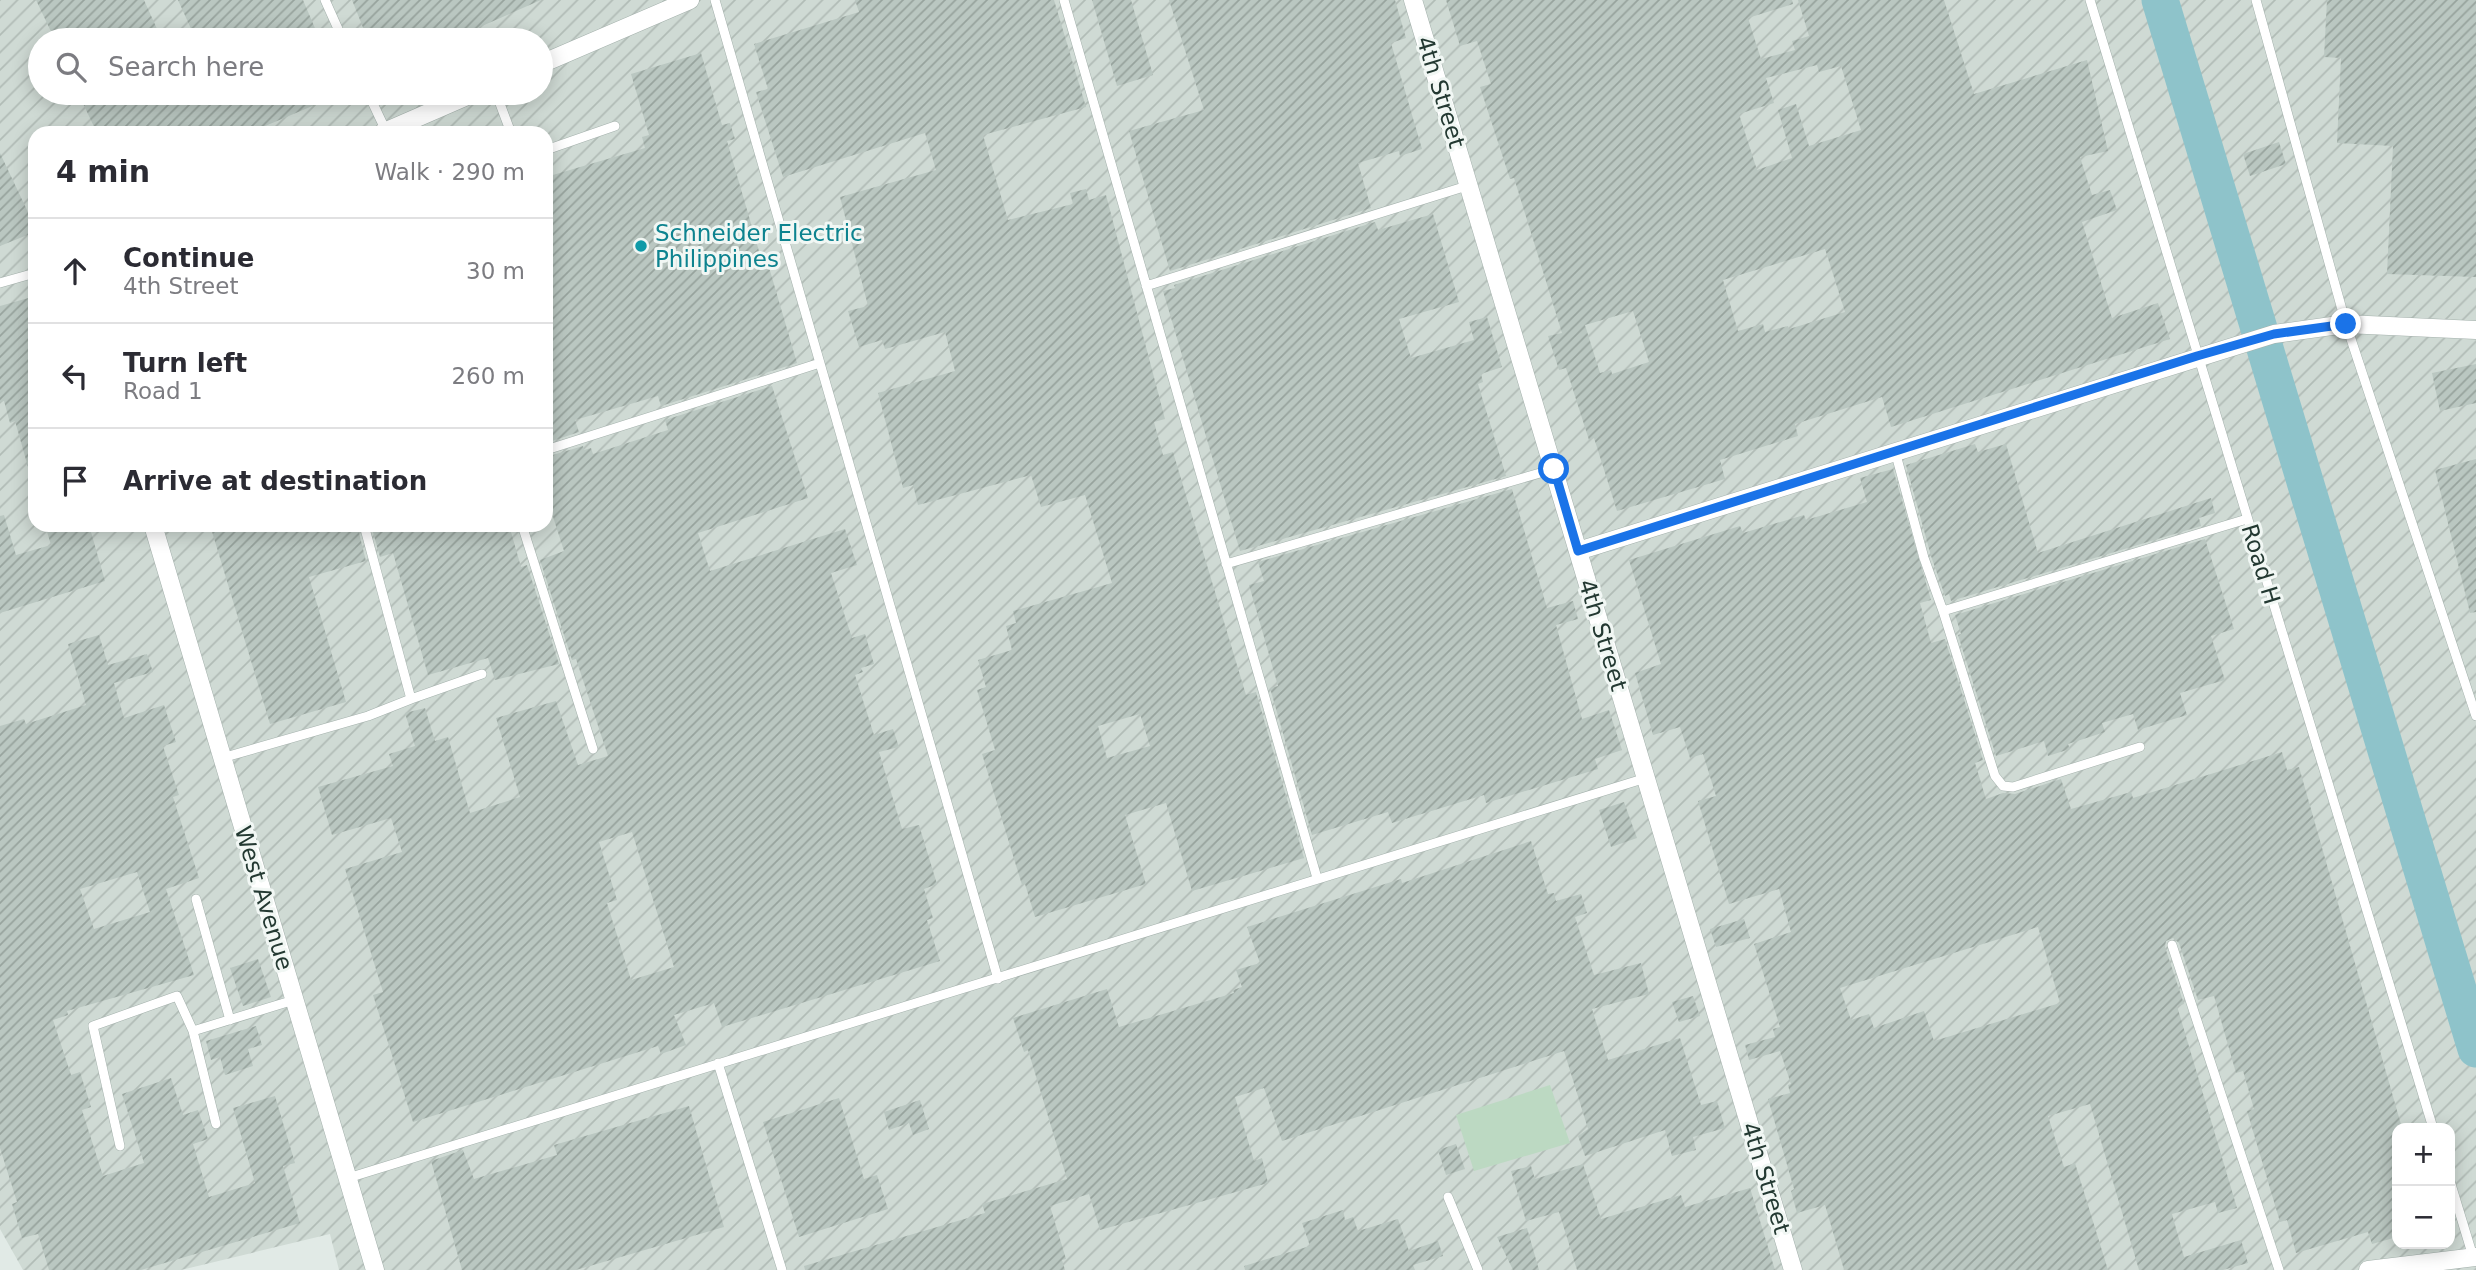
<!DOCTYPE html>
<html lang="en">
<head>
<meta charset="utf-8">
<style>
  :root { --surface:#fff; --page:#f7f7f7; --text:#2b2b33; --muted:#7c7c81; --line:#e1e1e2 }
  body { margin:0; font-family:"DejaVu Sans",sans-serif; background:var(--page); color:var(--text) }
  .controls { position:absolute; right:21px; bottom:21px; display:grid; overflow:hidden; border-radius:14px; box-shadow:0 4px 18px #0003 }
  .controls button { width:63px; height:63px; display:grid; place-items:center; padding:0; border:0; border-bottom:2px solid var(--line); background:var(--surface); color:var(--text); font:35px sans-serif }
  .stop { position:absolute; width:21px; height:21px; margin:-16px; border:5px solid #1a73e8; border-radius:50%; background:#fff }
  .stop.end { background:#1a73e8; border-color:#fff; box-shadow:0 2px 7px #0008 }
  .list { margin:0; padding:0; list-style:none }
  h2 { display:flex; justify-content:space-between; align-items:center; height:91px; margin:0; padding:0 28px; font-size:30px }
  h2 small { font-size:23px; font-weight:400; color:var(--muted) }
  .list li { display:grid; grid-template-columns:46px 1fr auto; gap:21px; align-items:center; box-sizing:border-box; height:105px; padding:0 28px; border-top:2px solid var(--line) }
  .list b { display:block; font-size:26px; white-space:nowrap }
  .list p { margin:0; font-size:23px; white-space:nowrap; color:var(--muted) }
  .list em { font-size:23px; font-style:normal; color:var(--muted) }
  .icon { flex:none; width:38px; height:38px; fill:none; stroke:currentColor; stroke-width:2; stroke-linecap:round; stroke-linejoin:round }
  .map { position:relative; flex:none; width:2476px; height:1270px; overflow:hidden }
  .search { position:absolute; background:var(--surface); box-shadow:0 4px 18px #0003; left:28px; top:28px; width:525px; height:77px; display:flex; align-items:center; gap:18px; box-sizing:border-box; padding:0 24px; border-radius:38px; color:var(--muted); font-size:26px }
  .panel { position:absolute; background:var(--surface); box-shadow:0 4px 18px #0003; left:28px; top:126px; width:525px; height:406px; border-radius:21px }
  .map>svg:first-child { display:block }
</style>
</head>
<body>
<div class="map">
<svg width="2476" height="1270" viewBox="0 0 2476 1270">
  <defs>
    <pattern id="industrial-furrows" width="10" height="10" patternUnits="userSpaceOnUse" patternTransform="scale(1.75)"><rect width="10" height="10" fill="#cfdad4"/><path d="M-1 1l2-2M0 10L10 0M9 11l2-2" fill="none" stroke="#b1bcb6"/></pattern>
    <pattern id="building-hatch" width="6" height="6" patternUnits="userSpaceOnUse" patternTransform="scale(1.75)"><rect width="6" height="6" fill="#bac7c1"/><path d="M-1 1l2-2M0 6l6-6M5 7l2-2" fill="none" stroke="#97a39d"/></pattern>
  </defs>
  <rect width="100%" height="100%" fill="#e1eae6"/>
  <!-- industrial -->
  <path fill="url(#industrial-furrows)" fill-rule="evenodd" d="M0 0H2476V1270H339L330 1234 181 1270H23L0 1229ZM40 40H541V93H40ZM35 133H546V525H35ZM2397 1128H2450V1244H2397Z"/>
  <!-- green -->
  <path fill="#bcd9c2" d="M1550 1085 1570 1143 1474 1171 1456 1115Z"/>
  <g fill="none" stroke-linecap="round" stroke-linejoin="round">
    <!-- river -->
    <path stroke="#8ec3ca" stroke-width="37" d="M2160 0 2476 1049"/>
  </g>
  <!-- building -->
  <path fill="url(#building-hatch)" fill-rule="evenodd" d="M36 0H144L162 40H55Z
    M178 0H303L320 40H196Z
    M352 0H541L450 40H368Z
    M855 0H1054L1086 107 983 135 1008 220 1073 204 1070 193 1086 189 1089 200 1106 195 1165 419 1154 422 1163 455 1173 452 1246 695 1256 692 1304 858 1192 891 1166 803 1125 815 1146 884 1035 917 1025 884 1022 885 982 754 995 750 977 690 986 687 978 660 1012 650 1006 626 1016 623 1013 611 1112 583 1085 495 1041 507 1031 475 918 505 913 485 903 488 878 393 955 371 945 332 885 349 882 340 859 347 848 311 868 306 840 197 936 170 925 133 783 177 756 92 768 89 754 44 859 12ZM1140 714 1150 746 1107 758 1098 726Z
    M1092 0H1131L1153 75 1117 86Z
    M1169 0H1395L1406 38 1391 43 1422 149 1400 156 1399 151 1358 163 1371 208 1170 271 1129 131 1204 110Z
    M1446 0H1792L1793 4 1748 18 1761 59 1795 50 1792 41 1809 36 1798 0H1944L1974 94 2087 60 2108 151 2080 157 2092 195 2110 190 2117 210 2082 222 2112 318 2158 303 2170 339 1891 427 1882 397 1795 424 1798 436 1720 460 1725 479 1617 511 1594 438 1589 440 1566 368 1559 370 1548 336 1562 333 1514 178 1510 179 1480 87 1491 84 1477 41 1460 46ZM1817 65 1819 72 1841 66 1861 130 1809 146 1796 104 1778 110 1792 158 1757 170 1739 114 1774 103 1766 78ZM1825 249 1845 312 1789 329 1788 326 1765 332 1763 324 1738 331 1723 280ZM1633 311 1649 362 1612 374 1611 370 1600 373 1585 325Z
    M2327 0H2476V277L2387 274 2393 146 2337 143 2341 58 2324 57Z
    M701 53 722 125 730 123 735 139 727 141 761 258 766 257 797 363 661 406 658 396 575 420 579 432 546 443V177L645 148 642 137 649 135 631 74Z
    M78 93H343L249 133H97Z
    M2279 142 2286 164 2250 176 2243 154Z
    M0 153 35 227V232L0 246Z
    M1433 214 1459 302 1399 319 1411 358 1474 340 1469 322 1487 317 1502 367 1481 374 1483 382 1478 384 1506 476 1240 551 1163 291 1175 288 1174 285 1375 222 1378 230Z
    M32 297 35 307V474H30L15 421 10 423 4 401 0 402V306Z
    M2476 364V403L2440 411 2432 373Z
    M772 386 808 498 698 533 710 571 845 529 857 565 831 573 852 638 865 634 874 664 861 668 863 672 855 675 874 735 893 729 899 747 879 752 902 829 919 825 937 884 924 889 933 918 927 920 940 961 722 1027 714 1003 674 1015 686 1045 661 1054 658 1046 413 1122 373 995 383 992 345 869 402 852 391 818 332 835 318 787 393 766 389 754 415 746 405 713 425 708 435 741 448 737 470 813 520 797 496 718 556 701 578 765 608 756 576 659 572 660 540 560 564 551 546 495V457L583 446 584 450 591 448 593 454 668 430 665 420ZM632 832 674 967 631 980 607 903 617 900 599 842Z
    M1975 444 1978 452 2006 444 2038 553 2211 498 2215 513 2199 518 2201 526 1951 601 1949 594 1945 596 1931 556 1906 465Z
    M2476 459V612L2470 613 2435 470Z
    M1893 469 1931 600 1920 603 1931 643 1945 639 1983 760 1975 763 1986 799 2003 793 2015 794 2061 779 2071 809 2131 792 2133 798 2282 752 2287 770 2299 767 2402 1128H2397V1237L2372 1244 2368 1232 2296 1253 2287 1220 2280 1222 2247 1111 2254 1109 2243 1071 2236 1073 2214 996 2198 1000 2179 943 2173 938 2166 941 2165 947 2184 1004 2177 1006 2237 1208 2218 1213 2215 1202 2172 1214 2184 1257 2241 1240 2248 1263 2223 1270H2139L2090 1104 2048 1116 2064 1167 2075 1163 2108 1270H1844L1825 1205 1797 1213 1791 1191 1794 1189 1768 1099 1790 1093 1788 1085 1791 1084 1780 1051 1749 1060 1745 1045 1775 1037 1773 1029 1780 1027 1754 944 1791 932 1779 889 1729 904 1698 801 1716 796 1703 754 1690 758 1680 727 1653 735 1635 673 1661 664 1629 560 1740 526 1743 533 1804 515 1806 520 1867 502 1860 478ZM2038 927 2060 1003 1934 1041 1924 1011 1874 1028 1869 1014 1851 1020 1840 988Z
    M1512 489 1547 608 1573 601 1578 619 1556 625 1582 719 1609 710 1622 750 1595 759 1598 769 1486 803 1484 795 1392 823 1388 812 1312 835 1270 688 1278 686 1249 585 1264 581 1258 562Z
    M4 515 16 555 51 545 45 525H89L105 581 0 613V516Z
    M210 525H357L366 561 309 577 346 702 270 724Z
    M371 525H509L521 567 527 565 559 664 495 680 488 658 428 675 393 553 380 557Z
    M2205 539 2234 629 2211 636 2225 680 2180 693 2187 715 2138 730 2133 714 2102 723 2105 732 2068 744 2070 749 2048 756 2044 741 1996 756 1958 635 1961 634 1955 615Z
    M99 635 108 665 147 654 153 672 114 683 124 718 164 705 176 742 163 746 179 795 173 797 199 878 166 889 194 975 67 1011 68 1015 53 1020 71 1075 80 1072 91 1107 82 1110 103 1176 144 1163 122 1094 171 1078 183 1115 198 1110 208 1139 193 1144 209 1197 255 1183 233 1108 275 1096 295 1163 283 1166 300 1223 141 1270H49L38 1234 22 1238 12 1204 17 1202 0 1148V726L24 719 26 724 86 705 68 644ZM137 872 150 912 94 929 80 889Z
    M1624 802 1637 838 1611 847 1599 810Z
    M1531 841 1548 894 1554 893 1556 901 1581 894 1587 913 1575 917 1594 975 1641 963 1649 994 1592 1009 1608 1060 1680 1038 1701 1105 1717 1101 1725 1128 1693 1137 1696 1150 1672 1156 1665 1130 1585 1156 1578 1136 1588 1129 1564 1051 1282 1141 1264 1088 1235 1097 1254 1161 1262 1158 1268 1183 1100 1230 1089 1194 1050 1206 1066 1259 1062 1260 1065 1270H805L804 1266 985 1213 982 1204 1067 1179 1028 1050 1024 1052 1013 1018 1107 989 1119 1027 1234 993 1233 990 1242 987 1236 970 1260 963 1247 927 1401 879 1402 883Z
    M1744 919 1750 938 1716 947 1710 929Z
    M258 959 271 997 243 1006 230 968Z
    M1693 996 1700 1016 1679 1022 1672 1002Z
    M256 1026 262 1045 248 1049 253 1066 225 1075 220 1057 211 1060 206 1041Z
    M839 1098 864 1179 877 1175 888 1209 799 1237 763 1122Z
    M920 1100 929 1129 913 1135 909 1123 889 1130 884 1112Z
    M689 1106 724 1227 576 1270H462L431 1161 463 1150 474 1179 557 1155 554 1145Z
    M1456 1144 1465 1169 1446 1175 1438 1150Z
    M1583 1164 1601 1219 1681 1195 1685 1207 1750 1188 1775 1270H1577L1559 1212 1526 1221 1511 1171 1531 1166 1535 1179Z
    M1343 1210 1345 1220 1353 1217 1358 1231 1398 1219 1409 1251 1438 1241 1443 1256 1413 1265 1415 1270H1245L1244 1266 1310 1246 1302 1223Z
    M1527 1228 1539 1270H1513L1497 1237Z"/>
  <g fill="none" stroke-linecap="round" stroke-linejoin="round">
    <!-- lane casing -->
    <g stroke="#a4b1ac" stroke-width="10">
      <path id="lane" d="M325 0 343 40
        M715 0 998 979
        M1064 0 1317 878
        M2090 0 2433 1128
        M2256 0 2346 324 2476 716
        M368 93 386 131
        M496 93 511 133
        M546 150 615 126
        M0 283 35 273
        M1146 286 1470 185
        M546 450 820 363
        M1895 451 1924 558 1943 611 2247 519
        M522 525 593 749
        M1226 564 1554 469
        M1943 611 1995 776 2003 786 2013 787 2140 747
        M411 699 482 674
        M222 758 368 716 411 699 364 525
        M196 899 230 1020
        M2172 945 2279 1270
        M193 1031 294 1000
        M718 1063 782 1270
        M120 1146 93 1026 177 996 193 1031 216 1124
        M348 1178 1646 778
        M2450 1181 2474 1260
        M1448 1197 1478 1270"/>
    </g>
    <!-- street casing -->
    <g stroke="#a4b1ac" stroke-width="19">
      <path id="street" d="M1413 0 1793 1270
        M541 64 690 0
        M382 133 474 93
        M153 525 375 1270
        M1578 551 2274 334 2346 324 2476 330
        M2368 1270 2476 1257"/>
    </g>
    <!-- lane -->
    <use href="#lane" stroke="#fff" stroke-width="9"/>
    <!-- street -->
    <use href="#street" stroke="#fff" stroke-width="18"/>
  </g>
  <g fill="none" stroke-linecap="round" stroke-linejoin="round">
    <!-- route -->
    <path stroke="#1a73e8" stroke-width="9" d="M1554 469 1578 551 2197 356 2274 334 2346 324"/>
  </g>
  <!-- markers -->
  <circle fill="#0f9aa8" stroke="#f1f7f4" stroke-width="2.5" cx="641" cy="246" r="7"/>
  <g text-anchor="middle" stroke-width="6" stroke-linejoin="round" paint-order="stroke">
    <!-- street labels -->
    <g font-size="23" fill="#233932" stroke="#f1f7f4">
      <text transform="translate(1441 92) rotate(73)" y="8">4th Street</text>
      <text transform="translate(2261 564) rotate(73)" y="8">Road H</text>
      <text transform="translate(1603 635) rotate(73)" y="8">4th Street</text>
      <text transform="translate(264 898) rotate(73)" y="8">West Avenue</text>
      <text transform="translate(1766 1178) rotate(73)" y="8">4th Street</text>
    </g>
    <!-- culture labels -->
    <g font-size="23" fill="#0d838f" stroke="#f1f7f4" text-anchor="start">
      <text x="655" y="241">Schneider Electric<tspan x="655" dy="26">Philippines</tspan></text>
    </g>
  </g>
</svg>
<div class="controls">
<button>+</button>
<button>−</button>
</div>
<div class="stop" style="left:1554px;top:469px"></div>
<div class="stop end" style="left:2346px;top:324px"></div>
<div class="search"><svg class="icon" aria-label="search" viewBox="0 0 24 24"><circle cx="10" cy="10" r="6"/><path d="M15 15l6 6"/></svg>Search here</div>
<section class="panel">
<h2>4 min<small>Walk · 290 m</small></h2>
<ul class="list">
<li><svg class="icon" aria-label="ahead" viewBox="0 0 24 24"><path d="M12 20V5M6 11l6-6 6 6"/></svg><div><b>Continue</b><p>4th Street</p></div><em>30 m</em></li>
<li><svg class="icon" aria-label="left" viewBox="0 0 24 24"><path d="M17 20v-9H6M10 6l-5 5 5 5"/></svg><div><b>Turn left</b><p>Road 1</p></div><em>260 m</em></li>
<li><svg class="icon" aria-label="arrive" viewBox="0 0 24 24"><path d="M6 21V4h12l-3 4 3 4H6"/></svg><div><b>Arrive at destination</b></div></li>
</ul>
</section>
</div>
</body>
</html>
